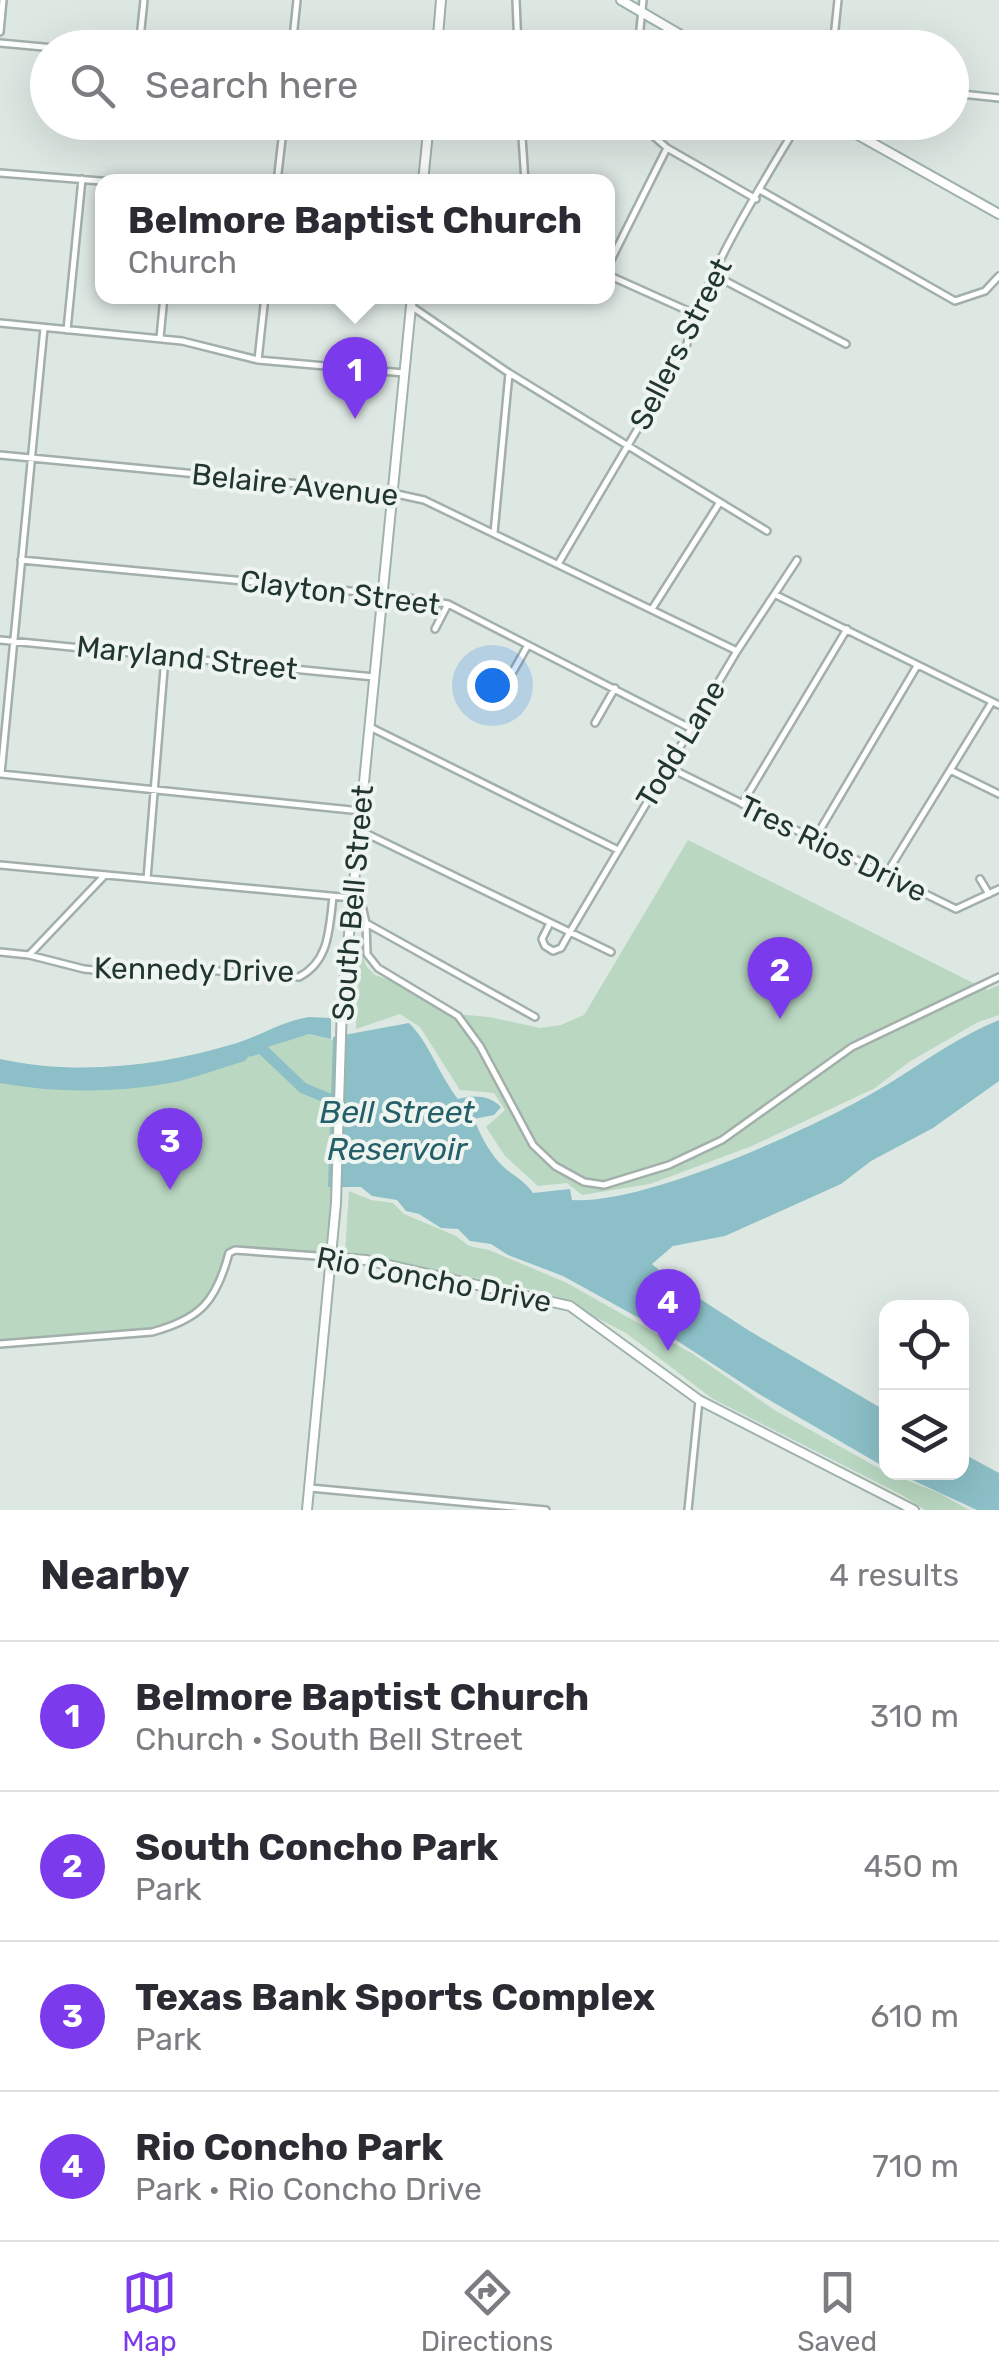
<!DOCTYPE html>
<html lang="en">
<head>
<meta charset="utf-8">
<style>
  :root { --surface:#fff; --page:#f2f2f3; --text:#2b2b33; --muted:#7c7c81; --line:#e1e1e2; --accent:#7c3aed }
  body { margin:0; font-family:Rubik,sans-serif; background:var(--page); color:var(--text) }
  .controls { position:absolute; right:30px; bottom:30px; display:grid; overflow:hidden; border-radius:20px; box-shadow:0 10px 40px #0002 }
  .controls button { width:90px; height:90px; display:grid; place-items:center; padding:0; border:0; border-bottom:2px solid var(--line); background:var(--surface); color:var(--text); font:50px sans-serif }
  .you { position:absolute; left:492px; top:685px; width:35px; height:35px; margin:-25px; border:8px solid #fff; border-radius:50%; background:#1a73e8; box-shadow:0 0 0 15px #1a73e833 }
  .badge { display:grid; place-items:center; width:65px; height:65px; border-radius:50%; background:var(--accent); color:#fff; font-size:32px; font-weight:700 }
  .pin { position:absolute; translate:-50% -82px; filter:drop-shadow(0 2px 5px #0008) }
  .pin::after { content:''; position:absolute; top:52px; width:35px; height:30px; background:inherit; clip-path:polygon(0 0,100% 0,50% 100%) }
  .popup { position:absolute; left:95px; top:174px; width:520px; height:130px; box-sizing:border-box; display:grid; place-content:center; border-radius:20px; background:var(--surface); filter:drop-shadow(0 2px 8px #0005); font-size:32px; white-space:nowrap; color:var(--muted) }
  .popup b { font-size:38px; color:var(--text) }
  .popup::after { content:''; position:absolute; left:50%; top:100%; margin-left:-20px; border:20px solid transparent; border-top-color:var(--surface) }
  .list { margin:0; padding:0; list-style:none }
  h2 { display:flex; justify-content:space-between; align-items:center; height:130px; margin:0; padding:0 40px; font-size:42px }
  h2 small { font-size:32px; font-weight:400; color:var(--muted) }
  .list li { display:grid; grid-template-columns:65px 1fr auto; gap:30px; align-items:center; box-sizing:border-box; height:150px; padding:0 40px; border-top:2px solid var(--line) }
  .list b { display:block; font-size:38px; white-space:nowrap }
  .list p { margin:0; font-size:32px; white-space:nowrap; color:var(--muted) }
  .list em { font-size:32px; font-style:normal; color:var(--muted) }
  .icon { flex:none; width:55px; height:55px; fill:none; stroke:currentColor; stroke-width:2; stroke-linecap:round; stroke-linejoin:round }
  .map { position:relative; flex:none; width:999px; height:1510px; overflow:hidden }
  .search { position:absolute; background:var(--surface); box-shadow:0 10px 40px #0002; left:30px; right:30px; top:30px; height:110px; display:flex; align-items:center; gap:25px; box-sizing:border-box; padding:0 35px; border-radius:55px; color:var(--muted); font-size:38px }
  .sheet { height:730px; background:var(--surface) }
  nav { display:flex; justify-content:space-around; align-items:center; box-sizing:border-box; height:140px; border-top:2px solid var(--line); background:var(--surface); font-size:28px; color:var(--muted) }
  nav a { display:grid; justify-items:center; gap:5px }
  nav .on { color:var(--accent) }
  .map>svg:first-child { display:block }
</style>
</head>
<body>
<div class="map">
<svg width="999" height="1510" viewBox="0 0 999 1510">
  <rect width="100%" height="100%" fill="#dee8e3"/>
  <!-- green -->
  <path fill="#b9d7c1" d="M688 840 987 990 999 985V1015L978 1022 909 1062 875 1088 752 1146 650 1184 582 1195 567 1183 538 1186 505 1156 486 1127 505 1110 494 1093 460 1090 420 1027 400 1014 356 1029 359 942 366 966 375 975 393 981 444 1013 489 1017 540 1028 561 1025 584 1015Z
    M309 1034 350 1044 344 1177 337 1203 331 1257 248 1249 229 1253C223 1269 218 1291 208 1303 172 1343 53 1340 0 1344V1076L44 1086Z
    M349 1191 371 1200 393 1203 404 1214 456 1236 469 1246 489 1250 567 1283 693 1354 776 1411 886 1472 939 1493 969 1510H925L902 1495 713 1399 626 1333 548 1293 345 1251Z"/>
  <!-- water -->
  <path fill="#8cbfc7" d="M309 1017 331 1018V1039L309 1034 252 1052 245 1061C220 1068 195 1078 170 1083 114 1093 56 1093 0 1083V1059C77 1076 162 1066 237 1043 262 1035 283 1021 309 1017Z
    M999 1020V1081L933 1128 871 1161 841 1184 725 1236 673 1246 652 1264 671 1280 748 1330 886 1411V1468L759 1394 659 1329 563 1276 508 1255 491 1244 470 1241 458 1229 441 1228 419 1214 406 1211 397 1200 372 1196 361 1187H328L333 1037 409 1023C430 1044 439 1075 458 1099 474 1095 489 1095 501 1107L494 1115 474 1119C481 1137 492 1158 507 1170 518 1178 525 1182 533 1193L570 1189 572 1200C647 1205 827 1123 893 1081 928 1059 960 1036 999 1020Z
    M962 1453 999 1473V1510H977L897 1473 962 1472Z"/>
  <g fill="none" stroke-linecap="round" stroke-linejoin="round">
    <!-- river -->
    <path stroke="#8cbfc7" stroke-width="11" d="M250 1051 261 1048 303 1088 342 1104"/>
    <!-- street casing -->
    <g stroke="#a2afaa" stroke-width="10">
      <path id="street" d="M516 0 518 48
        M0 32 3 0
        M0 43 54 48
        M139 48 144 0
        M292 48 297 0
        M638 48 643 0
        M833 48 838 0
        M952 93 999 98
        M521 122 525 182
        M638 122 667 148 756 199
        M0 173 113 182
        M277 182 284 122
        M760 190 955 301 985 291 999 276
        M608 266 667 148
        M608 275 695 314
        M714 275 846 344
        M411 306 509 373 767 531
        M0 323 182 341 258 360 404 373
        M67 330 82 179
        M160 338 164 296
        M258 360 265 296
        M0 455 392 493 424 500 737 651
        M494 533 509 373
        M21 560 382 594 448 604 690 728
        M558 564 686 347C708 268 757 193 799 122
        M776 595 999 705
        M652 609 720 502
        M435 629 448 604
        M0 640 374 677
        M507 682 528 645
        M595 723 615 688
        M370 727 618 850
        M668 767 956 909 999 889
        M950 770 999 794
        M1 774 44 328
        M1 774 361 811
        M742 804 847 629
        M359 830 611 952
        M814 840 917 666
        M0 865 352 898 361 901 366 923 535 1017
        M885 876 992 702
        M147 879 165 657
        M980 879 989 894
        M366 923 367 954 378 968 458 1016 480 1046 533 1145 555 1166 584 1182 604 1185 669 1165 722 1140 852 1047 999 977
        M550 923 542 939 545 946 553 951 561 948 570 932 737 651 797 560
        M0 952 29 955 84 969 122 973 205 970 299 977C330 961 329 928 333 897
        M29 955 105 875
        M0 1344 152 1332C200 1319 216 1302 229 1253L235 1250 331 1257
        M310 1488 546 1510
        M688 1510 699 1400"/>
    </g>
    <!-- secondary casing -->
    <g stroke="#9fb2ab" stroke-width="12">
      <path id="secondary" d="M621 0 703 48
        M437 48 441 0
        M835 122 999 214
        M423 182 429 122
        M331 1257 366 1260 570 1306 699 1400 914 1510
        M307 1510 336 1203 342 1005 412 296"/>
    </g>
    <!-- street -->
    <use href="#street" stroke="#fff" stroke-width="5"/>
    <!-- secondary -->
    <use href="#secondary" stroke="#fff" stroke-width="8"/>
  </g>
  <g text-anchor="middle" stroke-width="8" stroke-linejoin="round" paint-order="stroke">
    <!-- street labels -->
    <g font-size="30" fill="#223630" stroke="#eef5f1">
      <text transform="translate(681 344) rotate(-63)" y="10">Sellers Street</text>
      <text transform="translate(295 485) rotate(6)" y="10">Belaire Avenue</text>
      <text transform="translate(340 593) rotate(7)" y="10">Clayton Street</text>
      <text transform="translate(187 658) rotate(6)" y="10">Maryland Street</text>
      <text transform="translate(681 744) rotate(-59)" y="10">Todd Lane</text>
      <text transform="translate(833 849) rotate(26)" y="10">Tres Rios Drive</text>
      <text transform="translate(353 903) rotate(-85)" y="10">South Bell Street</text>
      <text transform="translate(194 970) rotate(1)" y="10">Kennedy Drive</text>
      <text transform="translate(434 1280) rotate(11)" y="10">Rio Concho Drive</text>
    </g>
    <!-- water labels -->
    <g font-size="32" font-style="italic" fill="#245f6a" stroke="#eef5f1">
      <text x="397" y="1123">Bell Street<tspan x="397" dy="37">Reservoir</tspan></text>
    </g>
  </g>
</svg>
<div class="controls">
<button><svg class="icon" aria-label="locate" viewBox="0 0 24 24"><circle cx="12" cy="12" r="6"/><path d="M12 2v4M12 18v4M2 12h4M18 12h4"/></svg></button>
<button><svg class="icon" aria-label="layers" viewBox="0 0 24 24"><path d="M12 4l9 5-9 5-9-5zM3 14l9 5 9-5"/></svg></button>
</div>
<div class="you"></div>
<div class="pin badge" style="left:355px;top:419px">1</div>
<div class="popup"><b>Belmore Baptist Church</b>Church</div>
<div class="pin badge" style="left:780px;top:1019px">2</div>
<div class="pin badge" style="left:170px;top:1190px">3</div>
<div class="pin badge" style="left:668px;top:1351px">4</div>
<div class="search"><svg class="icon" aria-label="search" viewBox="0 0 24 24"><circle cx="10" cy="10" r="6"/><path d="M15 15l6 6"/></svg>Search here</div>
</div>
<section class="sheet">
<h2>Nearby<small>4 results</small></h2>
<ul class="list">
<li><span class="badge">1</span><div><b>Belmore Baptist Church</b><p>Church · South Bell Street</p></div><em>310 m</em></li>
<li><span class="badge">2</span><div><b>South Concho Park</b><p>Park</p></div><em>450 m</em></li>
<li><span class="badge">3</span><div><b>Texas Bank Sports Complex</b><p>Park</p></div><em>610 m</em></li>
<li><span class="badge">4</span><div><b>Rio Concho Park</b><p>Park · Rio Concho Drive</p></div><em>710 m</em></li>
</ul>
</section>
<nav>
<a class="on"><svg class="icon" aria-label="map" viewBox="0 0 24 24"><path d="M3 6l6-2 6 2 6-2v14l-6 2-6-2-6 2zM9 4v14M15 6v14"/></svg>Map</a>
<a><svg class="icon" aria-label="directions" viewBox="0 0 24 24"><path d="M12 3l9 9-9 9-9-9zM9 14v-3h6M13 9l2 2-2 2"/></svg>Directions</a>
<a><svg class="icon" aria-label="saved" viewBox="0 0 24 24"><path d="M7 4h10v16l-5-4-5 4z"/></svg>Saved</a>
</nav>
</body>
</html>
